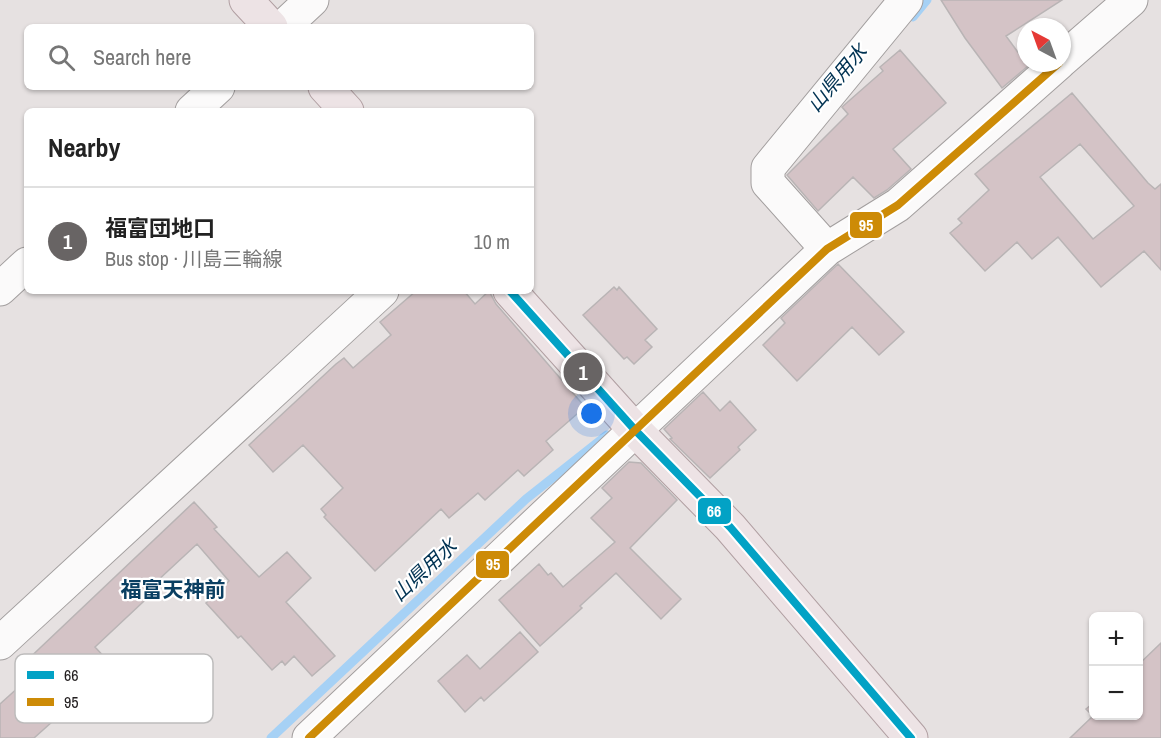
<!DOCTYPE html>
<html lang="en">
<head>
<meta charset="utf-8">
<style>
  :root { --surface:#fff; --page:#f6f6f6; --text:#222; --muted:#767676; --line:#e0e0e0; --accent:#686464 }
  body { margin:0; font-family:"Archivo Narrow","Noto Sans JP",sans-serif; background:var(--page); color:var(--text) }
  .controls { position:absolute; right:18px; bottom:18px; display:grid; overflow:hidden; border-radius:9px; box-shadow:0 2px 4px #0004 }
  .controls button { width:54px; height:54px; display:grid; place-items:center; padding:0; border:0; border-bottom:2px solid var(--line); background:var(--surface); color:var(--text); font:30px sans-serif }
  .compass { position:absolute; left:1017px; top:18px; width:54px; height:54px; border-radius:50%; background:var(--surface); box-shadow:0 2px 4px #0004; rotate:319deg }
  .you { position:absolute; left:592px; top:414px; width:21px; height:21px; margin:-15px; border:4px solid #fff; border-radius:50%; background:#1a73e8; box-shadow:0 0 0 9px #1a73e833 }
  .badge { display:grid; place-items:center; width:39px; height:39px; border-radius:50%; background:var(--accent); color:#fff; font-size:20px; font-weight:700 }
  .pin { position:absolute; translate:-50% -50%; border:3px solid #fff; box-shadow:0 2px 6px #0006 }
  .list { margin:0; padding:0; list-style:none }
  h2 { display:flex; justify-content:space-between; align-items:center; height:78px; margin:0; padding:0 24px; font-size:26px }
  h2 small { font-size:20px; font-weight:400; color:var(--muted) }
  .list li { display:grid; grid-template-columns:39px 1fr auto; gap:18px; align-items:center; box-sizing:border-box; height:108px; padding:0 24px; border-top:2px solid var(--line) }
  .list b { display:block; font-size:22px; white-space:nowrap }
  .list p { margin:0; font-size:20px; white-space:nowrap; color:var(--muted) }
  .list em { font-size:20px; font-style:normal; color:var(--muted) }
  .icon { flex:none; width:33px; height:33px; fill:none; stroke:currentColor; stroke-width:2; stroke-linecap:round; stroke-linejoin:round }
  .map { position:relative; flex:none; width:1161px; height:738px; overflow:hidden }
  .search { position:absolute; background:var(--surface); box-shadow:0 2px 4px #0004; left:24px; top:24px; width:510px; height:66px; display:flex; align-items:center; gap:15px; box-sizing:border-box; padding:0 21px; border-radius:9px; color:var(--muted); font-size:22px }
  .panel { position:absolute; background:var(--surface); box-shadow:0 2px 4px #0004; left:24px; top:108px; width:510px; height:186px; border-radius:9px }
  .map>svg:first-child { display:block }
</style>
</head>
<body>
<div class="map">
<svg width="1161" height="738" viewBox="0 0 1161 738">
  <rect width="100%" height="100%" fill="#e6e1e1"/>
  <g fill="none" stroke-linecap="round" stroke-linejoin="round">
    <!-- stream -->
    <path stroke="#a6d1f5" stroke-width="9" d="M913 17 927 0
      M271 738 526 499 607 435"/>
  </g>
  <!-- building -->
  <path fill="#d4c3c6" stroke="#b9b4b5" stroke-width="1.5" fill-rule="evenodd" d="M941 0H1062L1006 36 1028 66 1002 88 965 38Z
    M900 50 946 103 893 149 911 169 887 190 874 198 853 177 818 211 787 175 848 114 842 107 883 71 880 67Z
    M1072 93 1148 183 1155 189 1161 184V270L1144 251 1101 287 1058 237 1032 259 1017 242 985 271 950 233 962 223 958 219 989 190 975 174ZM1080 144 1134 206 1093 239 1040 177Z
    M838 264 904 332 879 355 852 327 797 381 763 345 785 323 781 318Z
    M614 287 617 290 619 287 657 329 645 340 652 347 634 364 627 357 624 359 583 315Z
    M416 291H464L475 304 489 291 496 304 585 407 546 441 553 450 524 476 518 470 485 500 478 493 449 518 441 509 375 571 324 517 326 515 321 509 343 488 303 445 273 472 249 445 336 364 344 358 353 368 391 335 380 322Z
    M703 392 720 411 730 401 756 430 738 447 740 450 710 478 670 439 672 438 664 429Z
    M629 462 641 463 677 500 630 548 681 599 661 619 616 573 580 606 582 608 540 646 499 600 539 564 548 575 551 573 563 587 615 542 591 518 612 498 602 488Z
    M194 502 217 527 214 529 259 577 287 552 311 578 286 602 335 656 312 676 294 656 285 665 282 661 272 670 241 636 238 638 206 603 229 581 197 544 155 583 159 587 95 647 107 660 78 686 87 696 65 717 62 713 34 738H0V704L31 676 21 666Z
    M520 632 538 652 484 701 481 697 465 712 438 681 467 655 480 669Z
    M1161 643V738H1070L1093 716 1086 709 1092 704 1090 701 1094 697V716H1138V665Z"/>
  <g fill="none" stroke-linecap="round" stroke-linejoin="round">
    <!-- minor casing -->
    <g stroke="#a29e9e" stroke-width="35">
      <path id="minor" d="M283 27 312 0
        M1062 60 1131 0
        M192 111 218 87
        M827 249 768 183V168L906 0
        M0 289 27 264
        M0 643 382 291
        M309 738 827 249 898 205 1059 63"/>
    </g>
    <!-- primary casing -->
    <g stroke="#b09ea1" stroke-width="35">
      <path id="primary" d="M246 0 271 27
        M325 87 347 111
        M510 291 635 430 730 527 911 738"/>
    </g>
    <!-- minor -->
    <use href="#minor" stroke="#fbfafa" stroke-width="33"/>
    <!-- primary -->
    <use href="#primary" stroke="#ede3e5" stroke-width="33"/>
    <!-- bus-1 casing -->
    <g stroke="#fff" stroke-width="12">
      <path id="bus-1" d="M510 291 635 430 730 527 911 738"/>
    </g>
    <!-- bus-2 casing -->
    <g stroke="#fff" stroke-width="12">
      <path id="bus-2" d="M309 738 827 249 898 205 1059 63"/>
    </g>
    <!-- bus-1 -->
    <use href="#bus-1" stroke="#02a2c5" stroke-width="8"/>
    <!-- bus-2 -->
    <use href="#bus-2" stroke="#cd8b07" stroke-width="8"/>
  </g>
  <g text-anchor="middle" stroke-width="4.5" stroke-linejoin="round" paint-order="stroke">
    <!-- water labels -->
    <g font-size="20" font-style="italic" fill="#003252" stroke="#fff">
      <text transform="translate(837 78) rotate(-50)" y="7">山県用水</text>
      <text transform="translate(424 570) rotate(-43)" y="7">山県用水</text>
    </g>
    <!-- quarter labels -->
    <g font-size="21" font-weight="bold" fill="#0a3f62" stroke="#fff">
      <text x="173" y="597">福富天神前</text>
    </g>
  </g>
  <!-- legend -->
  <rect x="15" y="654" width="198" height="69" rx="9" fill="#fff" stroke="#bdbcbc" stroke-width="1.5"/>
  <rect x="27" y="671" width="27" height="8" fill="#02a2c5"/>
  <rect x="27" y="698" width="27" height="8" fill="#cd8b07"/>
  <g font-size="16" fill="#242021">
    <text x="64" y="681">66</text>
    <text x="64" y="708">95</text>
  </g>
  <g stroke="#fff" stroke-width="2">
    <rect x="849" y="211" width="34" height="28" rx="6" fill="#cd8b07"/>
    <rect x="697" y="497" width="35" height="28" rx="6" fill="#02a2c5"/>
    <rect x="475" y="550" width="35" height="29" rx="6" fill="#cd8b07"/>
  </g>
  <g font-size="16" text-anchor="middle" font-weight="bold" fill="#fff">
    <text x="866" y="231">95</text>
    <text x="714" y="517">66</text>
    <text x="493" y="570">95</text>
  </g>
</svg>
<div class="controls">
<button>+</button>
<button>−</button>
</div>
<svg class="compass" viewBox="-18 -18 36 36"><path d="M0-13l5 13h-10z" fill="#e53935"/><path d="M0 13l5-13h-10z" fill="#767676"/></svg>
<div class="you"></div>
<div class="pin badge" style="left:583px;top:372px">1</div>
<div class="search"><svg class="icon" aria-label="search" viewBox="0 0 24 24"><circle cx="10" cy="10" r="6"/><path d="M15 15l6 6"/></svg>Search here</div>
<section class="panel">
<h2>Nearby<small></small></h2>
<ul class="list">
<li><span class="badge">1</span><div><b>福富団地口</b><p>Bus stop · 川島三輪線</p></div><em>10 m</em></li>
</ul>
</section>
</div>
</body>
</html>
